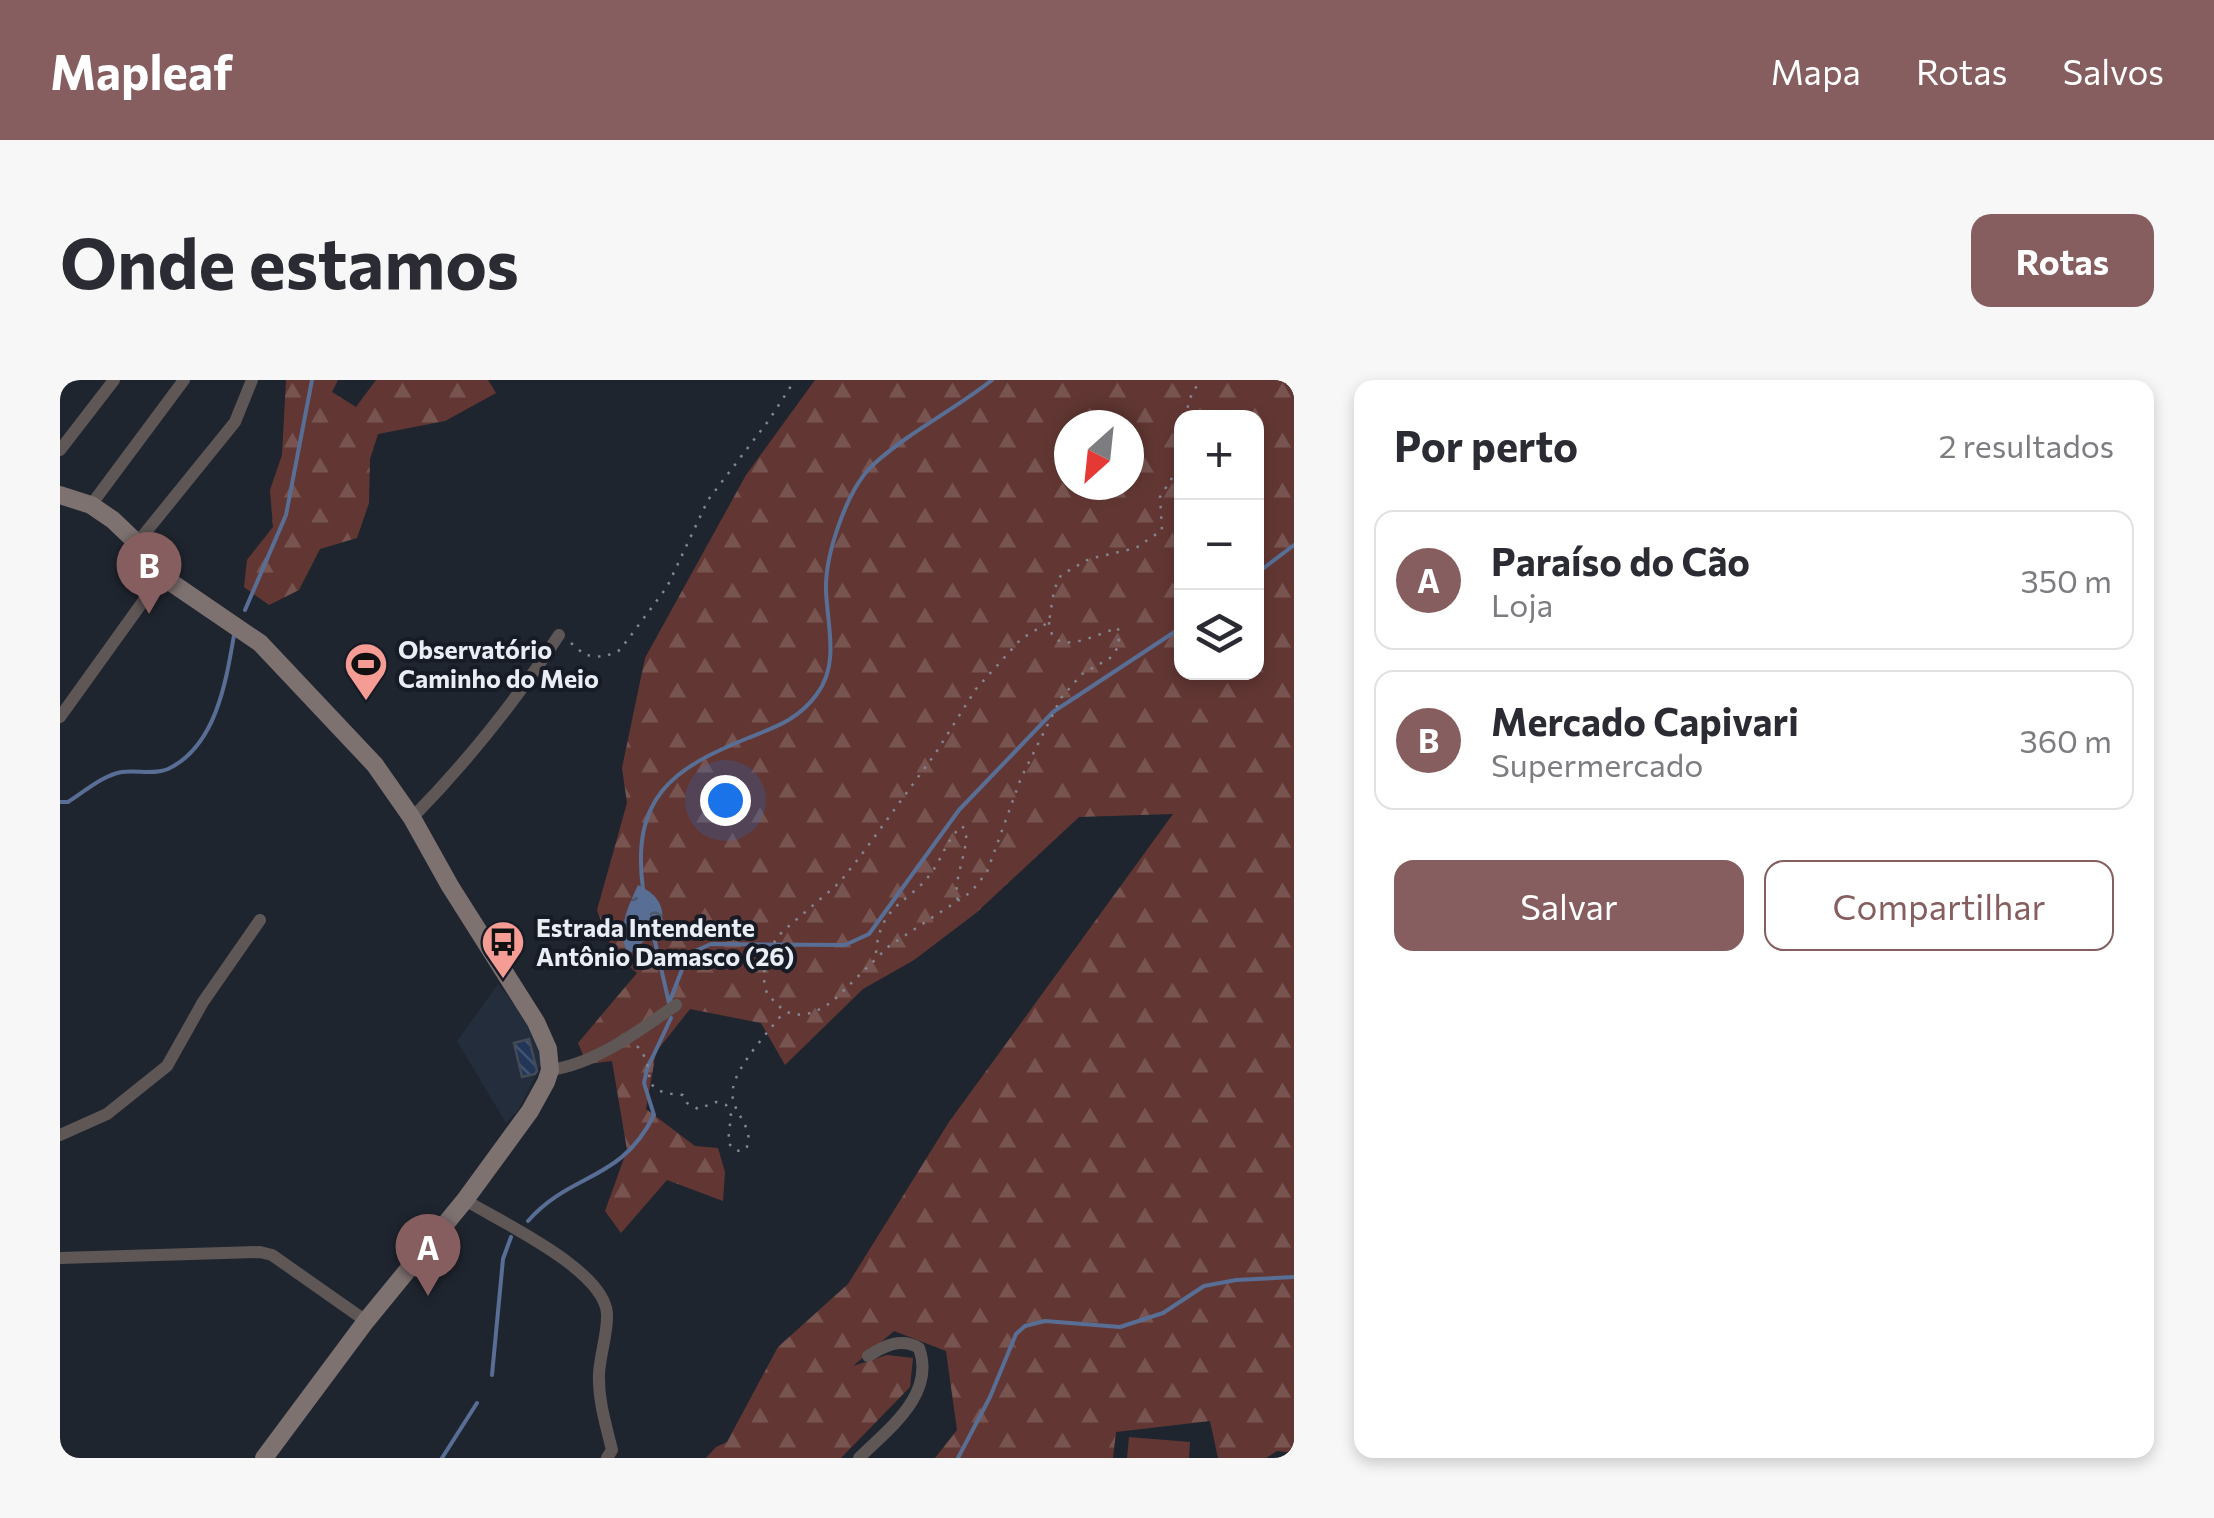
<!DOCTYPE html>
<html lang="pt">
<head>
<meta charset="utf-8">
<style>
  :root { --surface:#fff; --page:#f7f7f7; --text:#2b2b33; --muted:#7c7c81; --line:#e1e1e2; --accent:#865e5f }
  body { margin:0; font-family:Commissioner,sans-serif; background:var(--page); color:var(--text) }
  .controls { position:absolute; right:30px; top:30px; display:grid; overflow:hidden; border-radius:20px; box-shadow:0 5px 15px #0003 }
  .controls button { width:90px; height:90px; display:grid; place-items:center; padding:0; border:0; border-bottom:2px solid var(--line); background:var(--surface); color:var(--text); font:50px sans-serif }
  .compass { position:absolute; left:994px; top:30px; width:90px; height:90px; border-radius:50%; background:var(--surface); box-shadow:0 5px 15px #0003; rotate:207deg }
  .you { position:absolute; left:665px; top:420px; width:35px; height:35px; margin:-25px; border:8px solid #fff; border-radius:50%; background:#1a73e8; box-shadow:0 0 0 15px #1a73e833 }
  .badge { display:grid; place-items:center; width:65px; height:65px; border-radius:50%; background:var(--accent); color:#fff; font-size:32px; font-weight:700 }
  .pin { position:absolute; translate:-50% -82px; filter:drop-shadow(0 2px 5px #0008) }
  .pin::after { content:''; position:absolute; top:52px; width:35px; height:30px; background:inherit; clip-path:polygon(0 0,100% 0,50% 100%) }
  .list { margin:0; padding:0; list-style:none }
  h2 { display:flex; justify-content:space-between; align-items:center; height:130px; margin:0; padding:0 40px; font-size:42px }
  h2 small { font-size:32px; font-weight:400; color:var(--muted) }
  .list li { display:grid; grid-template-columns:65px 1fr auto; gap:30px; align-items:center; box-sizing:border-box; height:140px; margin:0 20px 20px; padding:0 20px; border:2px solid var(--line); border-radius:20px }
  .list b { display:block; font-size:38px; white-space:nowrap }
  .list p { margin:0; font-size:32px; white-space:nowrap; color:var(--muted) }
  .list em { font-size:32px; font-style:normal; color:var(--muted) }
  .actions { display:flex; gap:20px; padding:30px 40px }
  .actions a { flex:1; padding:22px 0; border:2px solid var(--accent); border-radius:20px; text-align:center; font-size:35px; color:var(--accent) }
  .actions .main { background:var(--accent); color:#fff }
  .icon { flex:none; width:55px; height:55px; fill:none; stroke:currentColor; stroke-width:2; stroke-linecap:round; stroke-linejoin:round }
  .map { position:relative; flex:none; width:1234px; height:1078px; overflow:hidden; border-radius:20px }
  header { display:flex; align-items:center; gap:60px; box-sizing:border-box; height:140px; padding:0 50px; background:var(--accent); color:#fff }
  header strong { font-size:48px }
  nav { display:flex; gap:55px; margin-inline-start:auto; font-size:35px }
  .intro { display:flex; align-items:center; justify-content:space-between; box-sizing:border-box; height:240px; padding:0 60px }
  h1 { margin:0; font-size:70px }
  .button { padding:25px 45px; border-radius:20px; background:var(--accent); color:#fff; font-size:35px; font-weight:700 }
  main { display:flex; gap:60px; padding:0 60px }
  aside { flex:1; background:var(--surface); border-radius:20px; box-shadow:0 5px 15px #0003 }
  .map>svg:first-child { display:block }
</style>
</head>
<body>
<header>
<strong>Mapleaf</strong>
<nav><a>Mapa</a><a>Rotas</a><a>Salvos</a></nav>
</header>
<div class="intro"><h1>Onde estamos</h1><a class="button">Rotas</a></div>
<main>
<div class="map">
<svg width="1234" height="1078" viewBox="0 0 1234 1078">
  <defs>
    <pattern id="forest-firs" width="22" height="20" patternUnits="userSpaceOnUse" patternTransform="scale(2.5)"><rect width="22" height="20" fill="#623733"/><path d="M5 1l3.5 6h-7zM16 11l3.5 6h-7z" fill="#785451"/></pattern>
    <pattern id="water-ripples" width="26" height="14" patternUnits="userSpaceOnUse" patternTransform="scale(2.5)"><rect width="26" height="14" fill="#586e95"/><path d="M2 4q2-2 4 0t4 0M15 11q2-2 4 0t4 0" fill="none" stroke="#4e596b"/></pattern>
    <pattern id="building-back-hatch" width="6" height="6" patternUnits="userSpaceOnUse" patternTransform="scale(2.5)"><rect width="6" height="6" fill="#223658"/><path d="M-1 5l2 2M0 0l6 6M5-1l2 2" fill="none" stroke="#425371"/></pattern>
  </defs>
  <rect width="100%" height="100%" fill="#1f252f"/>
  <!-- built -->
  <path fill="#242d3c" d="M438 604 475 650 482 683 459 729 446 743 397 661Z"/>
  <!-- forest -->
  <path fill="url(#forest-firs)" fill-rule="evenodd" d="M226 0H278L272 12 296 27 316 0H428L436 13 385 41 318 54 310 79 309 123 297 158 260 169 239 210 209 225 184 207 187 180 213 147 210 110 222 75Z
    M755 0H1234V1073L1217 1071 1206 1078H1158L1150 1041 1056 1052 1053 1078H875L897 1050 886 971 834 951 793 986 827 975 853 978 850 1007 781 1078H646L656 1067 667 1062 718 967 788 904 889 742 1113 434 1019 437 916 533 854 580 803 609 725 685 701 643 630 629 596 672 586 729 635 766 658 768 665 792 663 821 607 800 561 853 545 831 567 770 552 681 527 684 518 663 577 593 554 574 537 530 567 423 562 388 585 278 686 95ZM1122 38H1196V292H1122ZM1009 45H1069V105H1009Z"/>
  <!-- pitch -->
  <path fill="#623733" d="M1069 1057 1130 1062 1129 1078H1067Z"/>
  <!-- water -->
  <path fill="url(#water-ripples)" d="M578 505C596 514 605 524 602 545L568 575C557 549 567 529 578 505Z"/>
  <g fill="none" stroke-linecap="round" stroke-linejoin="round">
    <!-- stream -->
    <path stroke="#586e95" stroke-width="4" d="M1196 194 1234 165
      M185 230 226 135 252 0
      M0 422H8C24 412 43 395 62 392 77 390 94 395 108 389 156 366 166 302 174 255
      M583 509C571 418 611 389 688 358 716 347 739 339 757 314 780 283 767 245 766 210 765 175 787 108 814 84 849 52 894 30 932 0
      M593 553 609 623
      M609 623 628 574 651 564 785 565 809 554 899 430 993 332 1122 247
      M468 841C511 792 561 802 594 735L584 703 587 689 611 638
      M432 995 443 879 451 857
      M382 1078 417 1023
      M898 1078 930 1017 956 954 965 946 985 941 1060 947 1103 933 1144 906 1176 900 1234 897"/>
  </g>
  <!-- building -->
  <path fill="url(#building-back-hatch)" stroke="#434955" stroke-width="2.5" d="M469 659 477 691 475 694 462 697 454 663Z"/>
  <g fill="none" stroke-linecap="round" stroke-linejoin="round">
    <!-- path -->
    <path stroke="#82878f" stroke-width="2.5" stroke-dasharray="2.5 8" stroke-linecap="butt" d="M1125 38 1130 18 1140 0
      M989 242C991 281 1038 253 1058 248L1059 266 1050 278 1022 294 1001 318 961 398 927 492 911 512 829 566 772 622 753 633 736 635 724 631 707 614 703 596 712 565 722 552 779 503 799 478 875 374 916 309 961 259 989 242 994 210 1001 195 1029 179 1076 168 1102 150 1100 117 1117 90 1122 66
      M511 263 525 275 544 277 560 270 607 207 648 120 709 40 735 0
      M816 573C820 523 848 525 872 492 882 478 888 457 902 446L906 451C908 474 892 500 898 521
      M577 666C601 692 572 712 623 715L627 723 638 729 656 722 666 725 671 735 668 763 677 771 686 769C697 746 668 732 673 708 677 685 709 651 724 632"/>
    <!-- street -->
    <path stroke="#5e5756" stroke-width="12" d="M0 70 54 0
      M31 125 124 0
      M77 163 175 42 192 0
      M0 337 102 195
      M352 438C408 381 455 322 499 255
      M490 690C535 684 579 651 616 625
      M0 755 47 734 107 686 143 622 200 540
      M405 820C441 842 543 889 547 933 548 953 540 974 539 994 538 1020 546 1045 552 1070L547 1078
      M0 878 200 872 212 875 306 941
      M799 1078C828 1049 876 1015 859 968 841 957 824 966 808 976"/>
    <!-- secondary -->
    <path stroke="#7e7271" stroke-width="18" d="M0 115 31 125 53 140 77 163 109 201 200 263 315 385 352 438 390 506 476 642 488 669 490 690 486 702 470 731 405 820 306 941 204 1078"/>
  </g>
  <!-- icons -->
  <defs>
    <g id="stadium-pin" transform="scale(2.25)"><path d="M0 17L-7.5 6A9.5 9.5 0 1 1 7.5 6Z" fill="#f59c94" stroke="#161b25"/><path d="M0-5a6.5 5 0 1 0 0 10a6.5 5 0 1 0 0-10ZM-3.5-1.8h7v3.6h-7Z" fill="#111"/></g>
    <g id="bus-pin" transform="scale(2.25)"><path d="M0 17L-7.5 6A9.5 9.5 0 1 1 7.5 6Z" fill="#f59c94" stroke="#161b25"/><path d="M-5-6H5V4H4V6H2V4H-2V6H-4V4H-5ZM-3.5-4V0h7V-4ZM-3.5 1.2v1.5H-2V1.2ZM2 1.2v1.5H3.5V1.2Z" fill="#111"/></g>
  </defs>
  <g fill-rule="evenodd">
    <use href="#stadium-pin" x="306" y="284"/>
    <use href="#bus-pin" x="443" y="562"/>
  </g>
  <g text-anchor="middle" stroke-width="8" stroke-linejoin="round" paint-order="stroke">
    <!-- poi labels -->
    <g font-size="25" font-weight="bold" fill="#e9edf4" stroke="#161b25" text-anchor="start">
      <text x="338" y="279">Observatório<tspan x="338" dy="29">Caminho do Meio</tspan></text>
      <text x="476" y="557">Estrada Intendente<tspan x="476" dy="29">Antônio Damasco (26)</tspan></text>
    </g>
  </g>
</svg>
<div class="controls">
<button>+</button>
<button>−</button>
<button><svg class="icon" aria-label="layers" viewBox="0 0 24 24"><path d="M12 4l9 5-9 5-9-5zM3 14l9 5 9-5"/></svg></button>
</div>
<svg class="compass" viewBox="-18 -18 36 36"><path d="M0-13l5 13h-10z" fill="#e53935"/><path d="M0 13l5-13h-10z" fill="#7c7c81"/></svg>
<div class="you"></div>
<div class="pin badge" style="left:368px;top:916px">A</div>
<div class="pin badge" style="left:89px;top:234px">B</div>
</div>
<aside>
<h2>Por perto<small>2 resultados</small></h2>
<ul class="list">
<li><span class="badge">A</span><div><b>Paraíso do Cão</b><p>Loja</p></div><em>350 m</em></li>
<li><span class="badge">B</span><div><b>Mercado Capivari</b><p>Supermercado</p></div><em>360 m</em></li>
</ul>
<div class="actions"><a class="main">Salvar</a><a>Compartilhar</a></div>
</aside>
</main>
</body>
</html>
